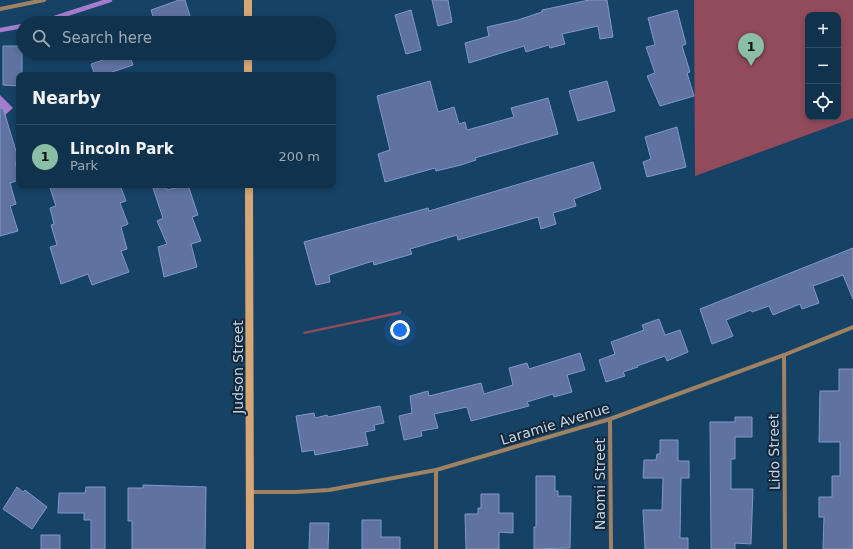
<!DOCTYPE html>
<html lang="en">
<head>
<meta charset="utf-8">
<style>
  :root { --surface:#10324c; --page:#1e3e56; --text:#f1f3f6; --muted:#9caab5; --line:#304d64; --accent:#8abfa5 }
  body { margin:0; font-family:"DejaVu Sans",sans-serif; background:var(--page); color:var(--text) }
  .controls { position:absolute; right:12px; top:12px; display:grid; overflow:hidden; border-radius:8px; box-shadow:0 2px 6px #0003 }
  .controls button { width:36px; height:36px; display:grid; place-items:center; padding:0; border:0; border-bottom:1px solid var(--line); background:var(--surface); color:var(--text); font:20px sans-serif }
  .you { position:absolute; left:400px; top:330px; width:14px; height:14px; margin:-10px; border:3px solid #fff; border-radius:50%; background:#1a73e8; box-shadow:0 0 0 6px #1a73e833 }
  .badge { display:grid; place-items:center; width:26px; height:26px; border-radius:50%; background:var(--accent); color:#111; font-size:13px; font-weight:700 }
  .pin { position:absolute; translate:-50% -33px; filter:drop-shadow(0 1px 2px #0008) }
  .pin::after { content:''; position:absolute; top:21px; width:14px; height:12px; background:inherit; clip-path:polygon(0 0,100% 0,50% 100%) }
  .list { margin:0; padding:0; list-style:none }
  h2 { display:flex; justify-content:space-between; align-items:center; height:52px; margin:0; padding:0 16px; font-size:17px }
  h2 small { font-size:13px; font-weight:400; color:var(--muted) }
  .list li { display:grid; grid-template-columns:26px 1fr auto; gap:12px; align-items:center; box-sizing:border-box; height:64px; padding:0 16px; border-top:1px solid var(--line) }
  .list b { display:block; font-size:15px; white-space:nowrap }
  .list p { margin:0; font-size:13px; white-space:nowrap; color:var(--muted) }
  .list em { font-size:13px; font-style:normal; color:var(--muted) }
  .icon { flex:none; width:22px; height:22px; fill:none; stroke:currentColor; stroke-width:2; stroke-linecap:round; stroke-linejoin:round }
  .map { position:relative; flex:none; width:853px; height:549px; overflow:hidden }
  .search { position:absolute; background:var(--surface); box-shadow:0 2px 6px #0003; left:16px; top:16px; width:320px; height:44px; display:flex; align-items:center; gap:10px; box-sizing:border-box; padding:0 14px; border-radius:22px; color:var(--muted); font-size:15px }
  .panel { position:absolute; background:var(--surface); box-shadow:0 2px 6px #0003; left:16px; top:72px; width:320px; height:116px; border-radius:8px }
  .map>svg:first-child { display:block }
</style>
</head>
<body>
<div class="map">
<svg width="853" height="549" viewBox="0 0 853 549">
  <rect width="100%" height="100%" fill="#164265"/>
  <!-- green -->
  <path fill="#924b5c" fill-rule="evenodd" d="M694 0H853V118L695 176ZM808 15H838V117H808Z
    M401 311V314L304 334 303 332Z"/>
  <!-- water -->
  <path fill="#a57bce" d="M0 95 13 108 3 117 0 113Z"/>
  <g fill="none" stroke-linecap="round" stroke-linejoin="round">
    <!-- stream -->
    <path stroke="#a57bce" stroke-width="4.5" d="M39 23 110 0
      M0 30 23 26"/>
  </g>
  <!-- building -->
  <path fill="#5f72a1" stroke="#8297c9" d="M179 0H185L190 16 169 23H155L151 10Z
    M432 0H448L452 22 438 26Z
    M589 0H607L613 37 600 39 598 26 562 34 565 44 550 48 549 45 526 52 524 46 469 63 465 43 489 36 487 27 518 20 542 12V10Z
    M411 10 421 50 406 54 395 15Z
    M677 10 686 44 682 46 690 72 687 73 694 96 660 106 647 76 655 73 646 47 655 45 648 18Z
    M3 46H22V75H19V86L3 85Z
    M124 53H129L133 65 103 75H95L91 64Z
    M430 81 438 112 454 107 459 124 465 122 467 130 514 117 511 108 548 98 558 134 475 158 476 160 461 165 436 171 435 168 385 182 378 154 390 150 377 96Z
    M607 81 615 111 578 121 569 91Z
    M3 108 19 161 15 162 19 180 10 183 16 204 10 206 18 231 0 236V109Z
    M677 127 686 167 647 177 643 162 651 159 645 137Z
    M593 162 601 189 574 199 576 206 553 213 556 224 541 229 538 217 458 240 457 235 410 249 412 254 374 265 373 261 329 275 330 282 316 285 304 242 428 208 429 211Z
    M49 185H120L126 201 120 203 128 224 121 227 127 249 121 251 129 272 92 285 88 274 61 284 50 247 57 245 51 225 54 224 50 208 56 206Z
    M152 185H166L167 190 188 185 198 215 192 217 201 241 191 244 197 267 164 277 158 247 167 244 157 221 163 218Z
    M853 248V299L843 275 813 286 819 303 802 309 800 304 773 315 769 306 752 312 751 310 726 320 733 336 712 344 700 309Z
    M659 319 665 335 680 330 688 352 667 361 665 356 637 366 638 367 623 372 625 376 606 382 599 360 615 354 611 342 644 330 642 325Z
    M580 353 585 370 567 375 572 392 554 397 553 394 527 402 529 406 471 421 467 407 434 414 438 428 421 431 422 436 404 440 399 416 412 413 410 396 428 391 429 396 481 383 484 394 513 385 509 368 527 363 529 369Z
    M839 369H853V549H823L824 517H819V497H832V476H840V442H819L820 391H839Z
    M380 406 384 423 374 425 375 430 365 432 368 445 315 455 314 450 302 452 296 416 314 413 315 418 327 415 328 417Z
    M735 417H752V437H735V459H731V489H753L751 544 735 543V549H711L710 422H735Z
    M660 440H678V461H689V478H681L680 538H688V549H645L643 510H662L663 478H643L644 460H656L657 454H660Z
    M536 476H555V491H558V496H571L570 548 534 549V527H536Z
    M143 485 206 487 205 549H132V521H128V488H143Z
    M17 487 23 492 25 490 47 507 32 529 3 509Z
    M86 487H105V549H91V520H84V513H58L59 493H85Z
    M481 494H499V513H513V533L499 532V549H466L465 514H478V508H481Z
    M362 520H381V537H400V549H362Z
    M310 523H329L328 549H309Z
    M41 535H60V549H41Z"/>
  <g fill="none" stroke-linecap="round" stroke-linejoin="round">
    <!-- street -->
    <path stroke="#a08263" stroke-width="4" d="M0 9 44 0
      M784 355 785 549
      M610 419 611 549
      M436 470V549
      M251 492H296L329 490 436 470 610 419 784 355 853 327"/>
    <!-- secondary -->
    <path stroke="#d7a675" stroke-width="8" d="M248 0V23
      M248 53V75
      M249 185 250 549"/>
  </g>
  <g text-anchor="middle" stroke-width="4" stroke-linejoin="round" paint-order="stroke">
    <!-- street labels -->
    <g font-size="14" fill="#bfd6ec" stroke="#152737">
      <text transform="translate(238 367) rotate(-90)" y="5">Judson Street</text>
      <text transform="translate(555 424) rotate(-17)" y="5">Laramie Avenue</text>
      <text transform="translate(774 452) rotate(-91)" y="5">Lido Street</text>
      <text transform="translate(600 484) rotate(-90)" y="5">Naomi Street</text>
    </g>
  </g>
</svg>
<div class="controls">
<button>+</button>
<button>−</button>
<button><svg class="icon" aria-label="locate" viewBox="0 0 24 24"><circle cx="12" cy="12" r="6"/><path d="M12 2v4M12 18v4M2 12h4M18 12h4"/></svg></button>
</div>
<div class="you"></div>
<div class="pin badge" style="left:751px;top:66px">1</div>
<div class="search"><svg class="icon" aria-label="search" viewBox="0 0 24 24"><circle cx="10" cy="10" r="6"/><path d="M15 15l6 6"/></svg>Search here</div>
<section class="panel">
<h2>Nearby<small></small></h2>
<ul class="list">
<li><span class="badge">1</span><div><b>Lincoln Park</b><p>Park</p></div><em>200 m</em></li>
</ul>
</section>
</div>
</body>
</html>
